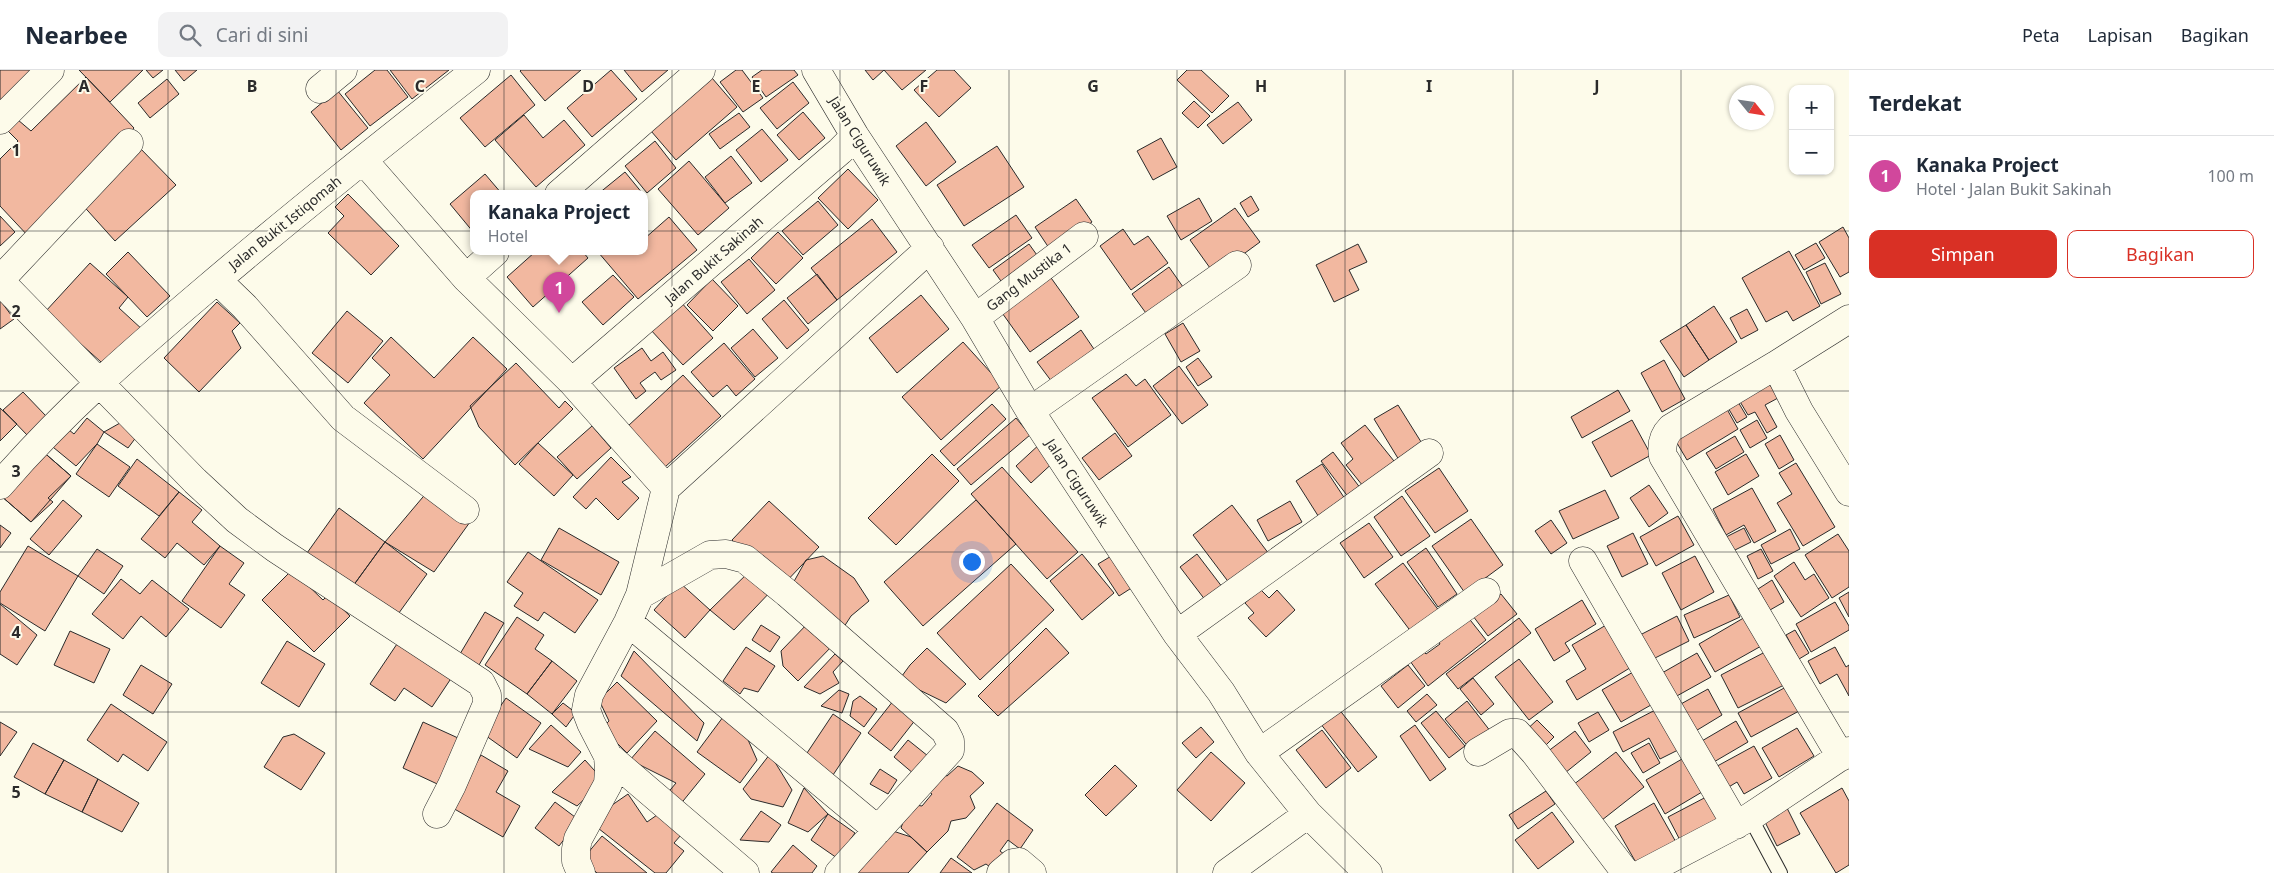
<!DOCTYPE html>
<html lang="id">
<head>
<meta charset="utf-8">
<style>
  :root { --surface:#fff; --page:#f2f2f3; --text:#1f2937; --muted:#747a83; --line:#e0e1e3; --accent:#d93025 }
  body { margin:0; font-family:"Noto Sans",sans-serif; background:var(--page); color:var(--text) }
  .controls { position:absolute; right:15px; top:15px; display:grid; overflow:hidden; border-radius:10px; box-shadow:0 1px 4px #0004 }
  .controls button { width:45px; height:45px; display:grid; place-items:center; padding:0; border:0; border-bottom:1px solid var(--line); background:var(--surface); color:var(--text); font:25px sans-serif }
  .compass { position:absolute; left:1729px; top:15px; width:45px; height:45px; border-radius:50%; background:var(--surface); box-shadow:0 1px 4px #0004; rotate:120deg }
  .you { position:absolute; left:971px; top:491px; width:18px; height:18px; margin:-12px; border:4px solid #fff; border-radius:50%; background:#1a73e8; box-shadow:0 0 0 8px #1a73e833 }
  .badge { display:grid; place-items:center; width:32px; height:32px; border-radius:50%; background:var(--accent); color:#fff; font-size:16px; font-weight:700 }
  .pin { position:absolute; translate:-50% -41px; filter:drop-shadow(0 1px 2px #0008) }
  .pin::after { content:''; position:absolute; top:26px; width:18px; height:15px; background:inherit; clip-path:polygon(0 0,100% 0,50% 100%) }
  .popup { position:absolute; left:470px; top:120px; width:178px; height:65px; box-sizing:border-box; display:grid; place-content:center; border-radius:10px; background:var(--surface); filter:drop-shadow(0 1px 4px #0005); font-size:16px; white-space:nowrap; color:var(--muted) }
  .popup b { font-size:19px; color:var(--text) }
  .popup::after { content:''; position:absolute; left:50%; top:100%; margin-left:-10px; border:10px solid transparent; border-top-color:var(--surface) }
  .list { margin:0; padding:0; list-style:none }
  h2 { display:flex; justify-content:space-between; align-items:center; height:65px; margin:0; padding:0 20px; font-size:21px }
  h2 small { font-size:16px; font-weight:400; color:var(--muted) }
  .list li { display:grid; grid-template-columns:32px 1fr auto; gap:15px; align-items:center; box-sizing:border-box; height:80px; padding:0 20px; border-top:1px solid var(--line) }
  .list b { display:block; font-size:19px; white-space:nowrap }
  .list p { margin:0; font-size:16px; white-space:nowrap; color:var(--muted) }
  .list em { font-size:16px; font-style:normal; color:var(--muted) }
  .actions { display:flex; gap:10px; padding:15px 20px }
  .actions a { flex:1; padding:11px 0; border:1px solid var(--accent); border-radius:10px; text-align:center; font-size:18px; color:var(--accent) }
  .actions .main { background:var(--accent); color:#fff }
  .icon { flex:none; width:28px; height:28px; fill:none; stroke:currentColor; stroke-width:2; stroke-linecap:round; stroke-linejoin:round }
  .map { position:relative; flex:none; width:1849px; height:803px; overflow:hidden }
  header { display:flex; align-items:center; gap:30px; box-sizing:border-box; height:70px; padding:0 25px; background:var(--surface); border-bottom:1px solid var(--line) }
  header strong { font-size:24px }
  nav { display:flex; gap:28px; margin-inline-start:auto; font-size:18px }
  .search { width:350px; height:45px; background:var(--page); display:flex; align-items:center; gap:12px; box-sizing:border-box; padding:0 18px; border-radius:10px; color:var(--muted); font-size:19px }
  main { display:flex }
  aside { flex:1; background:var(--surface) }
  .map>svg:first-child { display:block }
</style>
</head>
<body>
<header>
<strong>Nearbee</strong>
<div class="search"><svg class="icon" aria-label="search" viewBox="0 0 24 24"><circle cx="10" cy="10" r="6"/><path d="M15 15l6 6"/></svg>Cari di sini</div>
<nav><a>Peta</a><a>Lapisan</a><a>Bagikan</a></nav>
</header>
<main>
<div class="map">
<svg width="1849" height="803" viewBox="0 0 1849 803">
  <rect width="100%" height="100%" fill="#fdfbea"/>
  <!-- building -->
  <path fill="#f2b8a0" stroke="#2b2b2b" d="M0 0H29L32 3 0 35Z
    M79 0H143L110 32Z
    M146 0H163L153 8Z
    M175 0H197L184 11Z
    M375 0H387L408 27 370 56 345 24Z
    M390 0H449L412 29Z
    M521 0H581L545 31 520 1Z
    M611 0 637 29 592 67 567 38Z
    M624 0H668L642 22Z
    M736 0H742L763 28 743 42 720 12Z
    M762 0H794L798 5 766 27 752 7Z
    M865 0H884L873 10Z
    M884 0H926L902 20Z
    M937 0H954L971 18 939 47 914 20Z
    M1187 0H1201L1229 26 1212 43 1177 10Z
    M511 5 535 35 485 77 460 48Z
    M86 7 134 58 30 168 0 136V89L18 71 5 58 11 44 31 61Z
    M712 8 737 37 676 90 651 61Z
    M167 9 179 24 150 48 138 33Z
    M793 12 809 33 777 59 760 38Z
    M337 20 368 58 341 80 311 42Z
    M1194 31 1210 46 1198 58 1182 43Z
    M1238 32 1252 50 1223 74 1207 55Z
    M803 42 825 68 799 90 777 65Z
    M739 43 750 57 720 79 709 64Z
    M524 45 543 68 564 50 585 75 536 117 495 70Z
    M926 52 956 92 926 116 896 76Z
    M762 59 788 90 761 112 736 80Z
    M1161 68 1177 97 1153 110 1137 81Z
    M655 71 676 98 647 123 625 96Z
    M137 75 176 115 115 171 79 131Z
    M997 76 1024 117 964 156 937 115Z
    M731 86 752 113 725 133 705 107Z
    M689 91 729 138 698 165 658 119Z
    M848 99 878 130 848 159 818 128Z
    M625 102 643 124H598Z
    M485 104 502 124H474V163L450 134Z
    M348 124 399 176 371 205 328 163 344 146 335 137Z
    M1251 126 1259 140 1248 147 1240 133Z
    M1199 128 1212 151 1181 170 1167 146Z
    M1076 129 1092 152 1051 181 1035 157Z
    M818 131 838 155 803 185 782 161Z
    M1235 138 1260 172 1215 205 1190 170Z
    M1016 145 1032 168 989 198 972 175Z
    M0 146 15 162 0 176Z
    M669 147 697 180 638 229 598 182H644V169Z
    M872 149 897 182 837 230 811 198Z
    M1843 157 1849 168V202L1840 207 1819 172Z
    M1123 159 1134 175 1148 166 1168 193 1131 220 1100 176Z
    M778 162 803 188 776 214 751 188Z
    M1816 173 1825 188 1804 200 1795 185Z
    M1029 174 1042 192 1006 218 993 200Z
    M1358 174 1367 192 1349 200 1359 220 1334 232 1316 195Z
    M1789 181 1820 236 1793 251 1787 241 1766 252 1742 208Z
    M128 182 170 226 147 247 106 204Z
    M535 182H583L588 188 533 237 507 207Z
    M749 189 775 220 747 244 721 212Z
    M90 193 128 227 119 238 144 261 110 300 45 242Z
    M1825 193 1841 224 1821 234 1806 202Z
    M1169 197 1188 224 1151 250 1132 224Z
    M817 204 837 230 808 254 787 228Z
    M613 205 634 227 603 255 582 232Z
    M1049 205 1079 247 1030 282 1000 240Z
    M712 209 738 236 713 261 687 235Z
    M921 225 949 259 897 303 869 268Z
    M0 230 14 249 0 259Z
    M784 230 809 260 787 279 762 249Z
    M680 231 713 268 683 295 650 259Z
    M217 232 240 253 232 261 241 278 199 322 164 288Z
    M1714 236 1737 272 1709 290 1686 255Z
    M1747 239 1758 260 1741 269 1730 248Z
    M347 241 383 271 348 313 312 283Z
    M1183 253 1200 281 1181 292 1165 264Z
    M1686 255 1709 290 1684 307 1660 271Z
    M753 259 778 288 755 307 731 278Z
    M1081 260 1098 285 1055 316 1037 292Z
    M391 267 434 308 473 267 507 299 423 389 364 333 390 305 372 288Z
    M963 272 1002 315 941 370 902 327Z
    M724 273 755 309 736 326 727 315 713 327 691 302Z
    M642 278 651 291 663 282 676 300 661 310 655 302 640 313 646 321 636 329 614 298Z
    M1198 288 1212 307 1198 316 1186 297Z
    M1664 290 1685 329 1662 342 1641 303Z
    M516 293 559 338 565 331 573 339 515 395 479 357 470 336Z
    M1179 296 1208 335 1182 354 1153 316Z
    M1126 304 1136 316 1145 309 1171 345 1128 377 1092 328Z
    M683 305 721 346 665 397 628 356Z
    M1766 308 1778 328 1765 335 1777 357 1767 363 1755 342 1748 345 1736 325Z
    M1618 320 1630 341 1582 368 1571 347Z
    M23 322 46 346 28 366 3 340Z
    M1734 325 1747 347 1737 353 1724 331Z
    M1723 332 1738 359 1687 390 1671 363Z
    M992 334 1006 349 954 396 940 381Z
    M1398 335 1423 375 1399 390 1374 349Z
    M0 338 17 354 0 371Z
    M87 348 104 362 97 374 76 396 48 373 63 355 74 364Z
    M1016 348 1030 365 971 415 957 399Z
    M1632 350 1651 385 1611 407 1592 372Z
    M1757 350 1767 368 1750 378 1740 360Z
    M120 353 137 366 128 378 104 362Z
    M1365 355 1398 396 1367 421 1346 395 1353 389 1341 373Z
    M592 356 611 378 577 409 557 387Z
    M1115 363 1132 386 1099 410 1082 388Z
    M1780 365 1794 390 1779 399 1765 374Z
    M1735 366 1744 382 1716 399 1706 383Z
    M1042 372 1057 389 1031 413 1016 396Z
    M538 373 573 405 554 426 519 394Z
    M97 374 130 397 109 427 76 404Z
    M40 379 71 406 48 428 53 432 31 452 0 425Z
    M40 379 71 406 31 452 0 425Z
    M1333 382 1361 419 1349 428 1321 391Z
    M932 384 959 411 896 475 868 448Z
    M1746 384 1759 406 1728 425 1715 402Z
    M611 387 631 407 622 412 639 428 618 450 596 428 586 439 573 427Z
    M137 389 179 422 159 446 118 416Z
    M1796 393 1835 457 1803 476 1777 433 1792 424 1779 403Z
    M1322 394 1349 435 1322 452 1296 411Z
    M1002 397 1078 482 1047 509 971 424Z
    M1439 398 1468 441 1435 463 1405 421Z
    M1649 415 1668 443 1649 457 1630 428Z
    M1752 418 1776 461 1754 473 1744 455 1726 465 1713 439Z
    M1605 420 1619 448 1573 469 1559 441Z
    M428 421 470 452 434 502 385 472Z
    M179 422 202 440 192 452 220 476 204 495 177 473 165 488 141 469Z
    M1402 426 1430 466 1401 486 1374 447Z
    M63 430 82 446 49 485 30 469Z
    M976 430 1016 474 923 556 884 512Z
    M769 431 819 477 782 516 732 470Z
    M1290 431 1302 452 1268 471 1257 450Z
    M1232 435 1272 488 1233 518 1193 465Z
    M339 438 385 472 353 516 307 483Z
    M1678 446 1694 475 1656 496 1640 467Z
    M1471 449 1503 495 1465 523 1432 476Z
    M1551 450 1567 473 1551 484 1535 461Z
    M1369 453 1393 487 1364 508 1340 473Z
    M0 455 11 463 0 478Z
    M559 458 619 492 601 525 541 490Z
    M1744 458 1751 472 1733 481 1726 467Z
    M1790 459 1800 479 1771 494 1761 475Z
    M1633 463 1648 494 1622 507 1607 476Z
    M1838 464 1849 481V517L1832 528 1805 485Z
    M385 472 427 504 396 547 353 516Z
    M28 476 78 506 45 561 0 533V522Z
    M220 476 244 493 229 514 245 525 221 558 182 531Z
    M1426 478 1457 524 1438 537 1407 492Z
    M97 479 123 496 104 524 78 506Z
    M1761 479 1773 501 1758 509 1747 486Z
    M528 482 598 530 575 563 544 542 538 551 514 536 523 523 507 512Z
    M1082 484 1114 523 1082 550 1050 511Z
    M1197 484 1226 522 1209 535 1180 497Z
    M1113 485 1133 517 1119 526 1098 494Z
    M823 486 854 508 869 531 851 546 842 560 792 515 806 490Z
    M1695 486 1714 522 1681 540 1662 503Z
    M1794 492 1805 510 1814 504 1829 528 1801 547 1774 506Z
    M1403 493 1443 546 1415 567 1375 514Z
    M1011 494 1054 540 980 610 937 563Z
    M753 498 774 518 734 560 710 540Z
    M292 500 323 530 328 525 350 546 314 582 262 530Z
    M121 509 140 524 152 510 189 539 166 567 141 546 123 569 92 544Z
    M1772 510 1784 532 1770 540 1758 519Z
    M679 512 710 540 685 568 654 540Z
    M1260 519 1269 528 1277 520 1295 540 1266 567 1248 548 1254 543 1245 533Z
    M1849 522V547L1839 528Z
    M1501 524 1517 544 1488 566 1473 546Z
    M1729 525 1740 547 1694 568 1684 545Z
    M1582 530 1596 554 1565 573 1570 581 1554 591 1535 559Z
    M1835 532 1849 556V560L1811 582 1796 554Z
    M0 534 37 565 17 595 0 584Z
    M485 542 504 553 476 600 457 589Z
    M1467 546 1486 570 1428 616 1410 591 1423 581 1426 584 1440 574 1437 569Z
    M1677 546 1689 571 1653 589 1640 565Z
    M1747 546 1763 575 1715 602 1699 574Z
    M517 547 544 565 535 579 552 591 527 624 485 595Z
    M1519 548 1531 563 1458 619 1446 604Z
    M811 550 835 573 798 611 783 596 781 581Z
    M1613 551 1638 593 1577 630 1566 611 1586 599 1572 575Z
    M761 555 780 567 770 582 752 570Z
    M1046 558 1069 583 998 646 978 626Z
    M1795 560 1809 583 1799 589 1786 565Z
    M70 561 110 579 94 613 54 595Z
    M401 568 454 604 432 637 404 618 395 631 370 614Z
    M287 571 325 594 299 637 261 613Z
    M746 577 775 596 758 622 744 618 740 624 723 611Z
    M1835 577 1846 597 1849 595V626L1837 604 1820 614 1808 591Z
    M927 578 966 614 946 633 899 610 910 595Z
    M634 581 704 653 697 671 621 606Z
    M1767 581 1784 615 1738 638 1721 605Z
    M1697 583 1711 607 1675 627 1662 603Z
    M835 584 843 591 833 602 839 613 820 624 804 617Z
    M1519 589 1553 632 1529 650 1495 607Z
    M552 591 577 611 552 644 527 624Z
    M141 595 172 614 153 644 123 625Z
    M1408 595 1425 616 1398 638 1381 616Z
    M1640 598 1658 631 1621 652 1602 620Z
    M1473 608 1494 634 1481 645 1460 619Z
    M617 612 657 651 627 683 602 658 609 651 599 630Z
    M1786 617 1799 641 1751 667 1738 643Z
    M1708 619 1722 645 1694 662 1679 635Z
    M839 620 849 624 842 643 821 636Z
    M1427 624 1437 635 1416 652 1407 641Z
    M860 626 877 639 864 657 850 646 853 631Z
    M897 626 920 644 891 681 868 663Z
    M506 628 541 653 517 688 482 663Z
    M1467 631 1491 662 1470 679 1445 649Z
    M563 633 576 643 566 657 552 644Z
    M111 634 167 672 148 701 123 684 118 692 87 670Z
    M1338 638 1377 687 1358 702 1320 653Z
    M1659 638 1680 679 1660 689 1649 668 1623 682 1613 662Z
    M1436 641 1465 676 1449 688 1421 653Z
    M1598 642 1609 660 1589 672 1578 653Z
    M726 643 741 654 757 690 740 713 697 682Z
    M833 644 861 663 833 705 805 686Z
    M1537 650 1554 667 1539 682 1523 663Z
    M1736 651 1748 672 1707 696 1695 675Z
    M0 652 17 662 0 686Z
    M423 652 469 673 448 719 403 698Z
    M551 655 581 682 568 697 529 679Z
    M1415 655 1446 699 1430 711 1400 666Z
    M1201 657 1214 672 1196 688 1182 673Z
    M1797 658 1814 686 1779 707 1762 678Z
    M1322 660 1351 698 1326 718 1296 680Z
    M655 661 705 704 679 736 666 725 676 713 630 690Z
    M1575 661 1591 682 1560 707 1543 685Z
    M294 664 325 683 301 720 264 697 283 667Z
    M908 670 928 686 914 704 894 687Z
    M33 673 64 690 45 724 14 707Z
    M1649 673 1660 693 1643 703 1631 683Z
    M1754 676 1772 708 1744 724 1737 712 1722 721 1710 700Z
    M1211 682 1245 713 1211 751 1177 720Z
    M1616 682 1644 717 1597 754 1569 718Z
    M770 684 792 720 783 737 751 729 743 719Z
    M481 685 508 701 496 722 520 736 503 767 451 737Z
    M1682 689 1702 722 1665 744 1646 710Z
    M64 690 98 709 82 742 45 724Z
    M585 690 604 711 577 736 552 722Z
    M1115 695 1137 716 1106 746 1085 725Z
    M958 696 972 702 984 713 970 726 975 738 966 748 951 751 948 761 927 782 901 758 905 746 915 735 922 736 932 724 926 719 937 702 947 706Z
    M880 699 897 710 888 724 870 714Z
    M98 709 139 733 122 762 82 742Z
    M804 718 828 744 808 762 788 753Z
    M1842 718 1849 731V795L1836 803 1800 743Z
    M1546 721 1555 734 1518 759 1509 745Z
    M628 724 647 752 657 745 681 765 674 773 684 781 666 803H655L589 751Z
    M1708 726 1723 754 1683 776 1668 747Z
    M555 732 579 750 559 776 535 758Z
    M997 733 1033 760 1020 779 1008 770 1000 781 1009 788 998 803 986 794 974 800 957 787Z
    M1654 733 1677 774 1638 796 1615 756Z
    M1785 734 1800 764 1777 776 1762 746Z
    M761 741 781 755 769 772 740 770Z
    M1552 742 1574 772 1538 799 1515 770Z
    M828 744 855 763 837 788 811 770Z
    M890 760 911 767 927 782 908 803H850Z
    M602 766 647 803H597L586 793 587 784Z
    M793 775 817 796 812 803H773L771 802Z
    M951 788 972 803H940Z"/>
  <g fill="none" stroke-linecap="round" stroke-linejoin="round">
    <!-- service casing -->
    <g stroke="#2b2b2b" stroke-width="16">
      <path id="service" d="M1750 747 1780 803"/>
    </g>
    <!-- minor casing -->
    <g stroke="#2b2b2b" stroke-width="29">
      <path id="minor" d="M816 0 855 66 975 248 1030 341 1177 564 1221 622 1259 683 1308 744 1368 803
        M320 19 343 0
        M0 50 50 0
        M363 90 466 208 572 312 666 418
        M559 124 701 0
        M466 208 495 182
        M0 210 129 73
        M217 210 245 237 343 348 465 440
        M0 211 195 411 237 450 275 478 481 613 487 625V634L452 715 437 744
        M975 248 1084 166
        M1849 249 1776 295 1799 341 1849 422
        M1776 295 1671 358C1663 366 1661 375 1663 386L1841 687
        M572 312 840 81 855 66
        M1030 341 1237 195
        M0 415C63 342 132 282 205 220 294 144 385 72 476 0
        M1583 491 1736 755
        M640 525 710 485 726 484 745 489 787 523 945 661 950 671V680L839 803
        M628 552 878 760
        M1177 564 1429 383
        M1478 682 1510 663H1517L1535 683 1626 803
        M1259 683 1486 522
        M608 686 745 803
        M581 803 576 791V779L578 769 608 714 609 700 608 686 591 653 586 640 589 625 628 552 640 525 666 418 930 178
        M1001 803 1013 793 1019 792 1032 803
        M1227 803 1308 744
        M1643 803 1750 747 1849 681"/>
    </g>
    <!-- service -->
    <use href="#service" stroke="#fdfbea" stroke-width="14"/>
    <!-- minor -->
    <use href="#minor" stroke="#fdfbea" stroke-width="28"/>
  </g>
  <!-- grid -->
  <path fill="none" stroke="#2b2b2b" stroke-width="1" stroke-opacity="0.55" d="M168 0V803M336 0V803M504 0V803M672 0V803M840 0V803M1009 0V803M1177 0V803M1345 0V803M1513 0V803M1681 0V803M0 161H1849M0 321H1849M0 482H1849M0 642H1849"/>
  <g text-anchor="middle" stroke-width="4" stroke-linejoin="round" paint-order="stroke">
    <!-- street labels -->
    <g font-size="14" fill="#2b2b2b" stroke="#fdfbea">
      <text transform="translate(860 71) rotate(58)" y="5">Jalan Ciguruwik</text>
      <text transform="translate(285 153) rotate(-39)" y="5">Jalan Bukit Istiqomah</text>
      <text transform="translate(714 190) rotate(-41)" y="5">Jalan Bukit Sakinah</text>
      <text transform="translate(1029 207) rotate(-37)" y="5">Gang Mustika 1</text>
      <text transform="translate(1077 413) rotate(57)" y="5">Jalan Ciguruwik</text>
    </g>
  </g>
  <g font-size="16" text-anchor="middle" font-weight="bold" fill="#2b2b2b" stroke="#fdfbea" stroke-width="4" stroke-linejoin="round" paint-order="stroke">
    <text x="84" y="22">A</text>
    <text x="252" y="22">B</text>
    <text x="420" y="22">C</text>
    <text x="588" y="22">D</text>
    <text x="756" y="22">E</text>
    <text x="924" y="22">F</text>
    <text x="1093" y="22">G</text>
    <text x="1261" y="22">H</text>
    <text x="1429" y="22">I</text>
    <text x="1597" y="22">J</text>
    <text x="16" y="86">1</text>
    <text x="16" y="247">2</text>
    <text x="16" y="407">3</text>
    <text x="16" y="568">4</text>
    <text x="16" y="728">5</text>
  </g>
</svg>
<div class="controls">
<button>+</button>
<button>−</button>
</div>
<svg class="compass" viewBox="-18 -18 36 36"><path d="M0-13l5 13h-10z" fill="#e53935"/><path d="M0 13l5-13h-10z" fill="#747a83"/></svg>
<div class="you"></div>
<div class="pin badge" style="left:559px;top:243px;background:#d1479c">1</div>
<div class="popup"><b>Kanaka Project</b>Hotel</div>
</div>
<aside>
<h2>Terdekat<small></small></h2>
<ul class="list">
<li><span class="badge" style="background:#d1479c">1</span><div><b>Kanaka Project</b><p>Hotel · Jalan Bukit Sakinah</p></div><em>100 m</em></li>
</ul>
<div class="actions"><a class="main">Simpan</a><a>Bagikan</a></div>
</aside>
</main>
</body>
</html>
